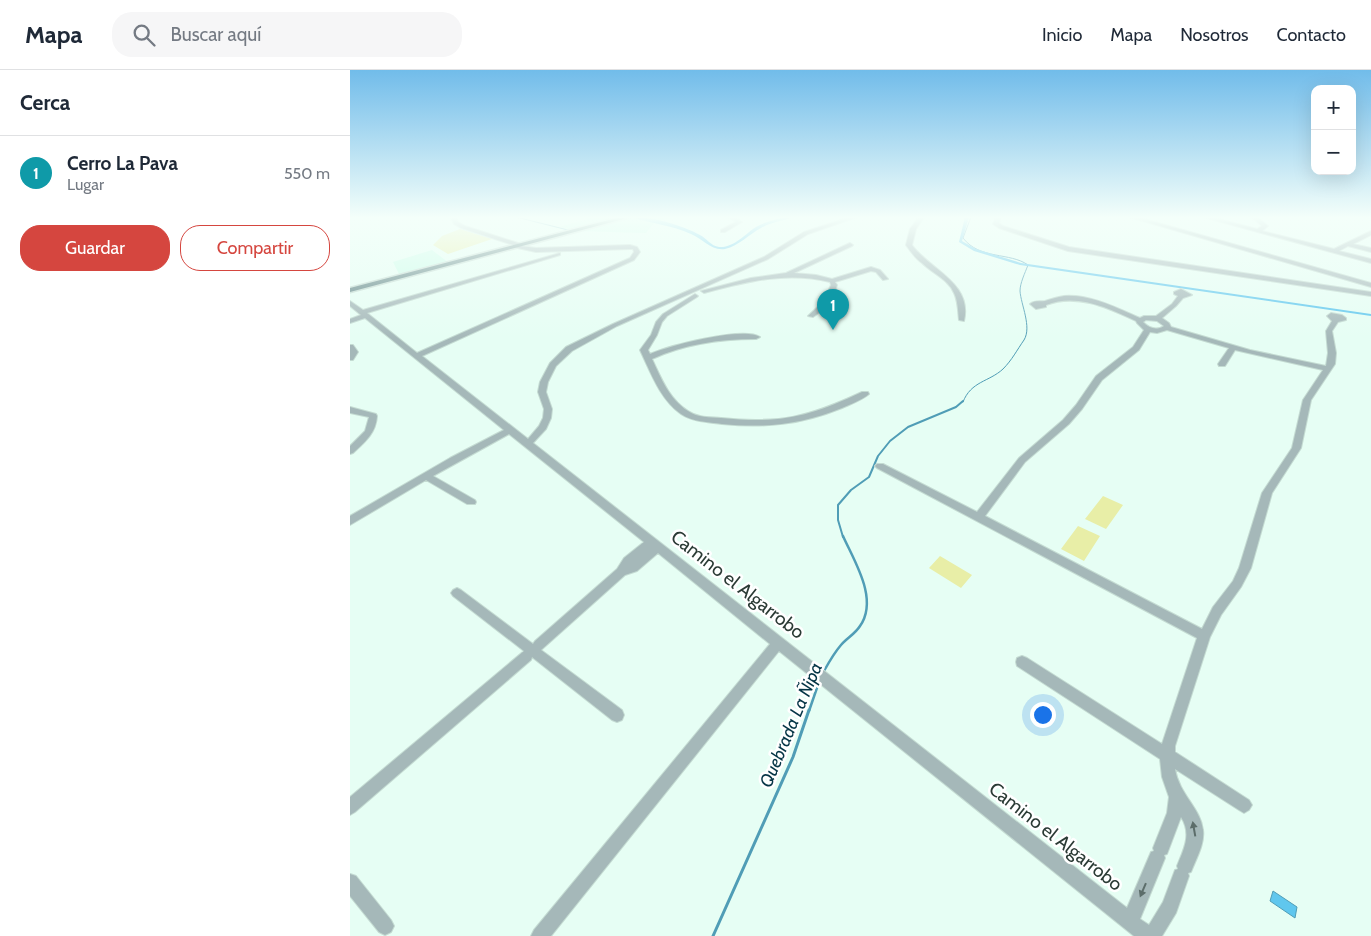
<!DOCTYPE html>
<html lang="es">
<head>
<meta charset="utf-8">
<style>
  :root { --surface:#fff; --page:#f6f6f7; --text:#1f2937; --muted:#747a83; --line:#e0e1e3; --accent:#d5463f }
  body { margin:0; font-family:Cabin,sans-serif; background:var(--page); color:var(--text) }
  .controls { position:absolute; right:15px; top:15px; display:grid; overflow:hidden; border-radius:10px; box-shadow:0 5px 20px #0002 }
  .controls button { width:45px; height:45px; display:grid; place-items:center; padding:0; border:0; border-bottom:1px solid var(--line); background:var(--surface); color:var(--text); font:25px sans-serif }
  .you { position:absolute; left:692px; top:644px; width:18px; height:18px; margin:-12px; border:4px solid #fff; border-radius:50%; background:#1a73e8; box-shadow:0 0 0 8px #1a73e833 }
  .badge { display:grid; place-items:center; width:32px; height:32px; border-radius:50%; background:var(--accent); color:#fff; font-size:16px; font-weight:700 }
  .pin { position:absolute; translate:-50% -41px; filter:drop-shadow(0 1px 2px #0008) }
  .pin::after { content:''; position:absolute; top:26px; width:18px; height:15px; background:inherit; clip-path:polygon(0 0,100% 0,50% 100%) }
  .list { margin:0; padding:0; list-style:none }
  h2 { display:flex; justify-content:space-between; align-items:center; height:65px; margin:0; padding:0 20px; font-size:21px }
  h2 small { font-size:16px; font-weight:400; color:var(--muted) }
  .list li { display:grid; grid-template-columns:32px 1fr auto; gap:15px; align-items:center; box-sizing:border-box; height:75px; padding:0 20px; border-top:1px solid var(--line) }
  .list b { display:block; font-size:19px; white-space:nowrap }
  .list p { margin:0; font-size:16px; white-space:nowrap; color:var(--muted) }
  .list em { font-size:16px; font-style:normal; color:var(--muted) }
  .actions { display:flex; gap:10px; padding:15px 20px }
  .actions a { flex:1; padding:11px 0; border:1px solid var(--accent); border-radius:20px; text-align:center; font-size:18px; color:var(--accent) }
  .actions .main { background:var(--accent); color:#fff }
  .icon { flex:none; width:28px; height:28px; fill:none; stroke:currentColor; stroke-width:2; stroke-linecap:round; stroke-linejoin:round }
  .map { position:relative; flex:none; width:1021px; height:866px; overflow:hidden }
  header { display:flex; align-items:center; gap:30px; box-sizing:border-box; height:70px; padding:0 25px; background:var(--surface); border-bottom:1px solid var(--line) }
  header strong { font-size:24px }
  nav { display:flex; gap:28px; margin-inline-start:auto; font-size:18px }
  .search { width:350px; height:45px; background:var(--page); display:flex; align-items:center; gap:12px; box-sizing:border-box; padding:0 18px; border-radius:20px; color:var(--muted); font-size:19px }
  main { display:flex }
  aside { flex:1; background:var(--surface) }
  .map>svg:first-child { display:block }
</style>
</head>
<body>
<header>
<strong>Mapa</strong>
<div class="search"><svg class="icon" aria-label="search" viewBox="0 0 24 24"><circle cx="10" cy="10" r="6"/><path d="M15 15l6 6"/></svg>Buscar aquí</div>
<nav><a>Inicio</a><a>Mapa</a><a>Nosotros</a><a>Contacto</a></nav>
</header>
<main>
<aside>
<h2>Cerca<small></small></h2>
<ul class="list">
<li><span class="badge" style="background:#0f9aa8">1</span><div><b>Cerro La Pava</b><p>Lugar</p></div><em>550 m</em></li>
</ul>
<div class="actions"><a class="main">Guardar</a><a>Compartir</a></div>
</aside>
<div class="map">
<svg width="1021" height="866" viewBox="0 0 1021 866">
  <rect width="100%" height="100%" fill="#e6fef4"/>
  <!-- built -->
  <path fill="#cbfde9" d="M245 147H322L304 153 296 163 226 161 209 157Z
    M82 180 99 193 50 206 43 192Z"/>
  <!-- green -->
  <path fill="#e8eea7" d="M110 159 142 169 98 184 83 175 92 166Z
    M753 426 773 435 756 459 735 449Z
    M728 456 750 466 734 491 711 479Z
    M590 486 622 505 611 518 579 498Z"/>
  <!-- water -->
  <path fill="#60c7ee" stroke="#509db6" d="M923 821 947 837 945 848 920 831Z"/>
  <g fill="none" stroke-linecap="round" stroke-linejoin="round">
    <!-- stream-far3 -->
    <path stroke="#509db6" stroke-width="1" d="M166 147 218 160
      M613 332C621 311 639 312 653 299 662 290 667 280 674 270 682 257 671 235 670 221 670 213 675 203 678 195 660 182 630 190 613 168L621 147"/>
    <!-- stream-far2 -->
    <path stroke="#509db6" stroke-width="2" d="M493 467 488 450V435L501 420 519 407 528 386 540 371 558 357 606 337 613 331"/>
    <!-- stream-far1 -->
    <path stroke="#509db6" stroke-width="2.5" d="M474 601C479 592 484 583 491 575 497 568 505 564 510 556 529 529 504 491 493 466
      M459 641 469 612"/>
    <!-- stream -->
    <path stroke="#509db6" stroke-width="3" d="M363 866 443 687 459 640"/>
    <!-- canal -->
    <path fill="#60c7ee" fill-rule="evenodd" d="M282 147C303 147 332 155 350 165 356 168 361 176 369 177 384 178 395 164 406 157 417 151 431 147 444 147 433 151 421 152 411 158 399 164 389 176 375 179 361 181 353 169 341 164 322 155 301 154 282 147Z
      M615 147H619L612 171 626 179 671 193 1021 244V246L670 195 624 181 609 172Z"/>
    <!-- minor casing -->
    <g stroke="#c4dbd2" stroke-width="2">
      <path id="minor" d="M101 147H106L108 152 115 156 171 174V176L186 178 280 175 287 177 290 182 284 190 72 286 178 369 189 356 193 348 194 339 188 322 190 312 200 293 216 277 263 254 414 187 454 162 500 147H507L458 164 418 189 267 256 222 281 206 296 198 312 196 322 202 339 201 348 196 359 183 373 777 838 801 782 804 781 803 778 817 743 819 727 812 707 810 689 667 596 666 592 667 588 672 586 677 588 812 674 847 568 527 398 525 396 527 394H533L627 442 669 388 713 350 726 335 746 306 783 277 794 260 787 253 786 251C758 238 727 223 696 235V237L686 239 680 234C685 230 689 232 695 231 701 229 707 227 714 226 740 224 767 238 790 248L794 246H806L822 234 828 226 824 224V222L831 219 842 225 833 228 826 236 812 248 819 253 821 257 900 280 976 296 978 283 976 261 982 251 977 246 981 243 992 245 996 248V250L988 252 982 261 986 283 985 294 961 330 951 378 922 423 901 498 891 517 871 545 860 567 825 676V682L899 730 902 735 899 740 894 743 889 740 825 699C829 724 851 739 853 760 855 774 846 789 841 802L838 803 839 806 826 843 812 866H784L429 581 201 866H181L184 860 420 574 308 483 287 501 275 505 191 580 272 640 274 645 272 650 267 652 262 650 182 587 181 590 5 742 0 745V727L174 581 103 526 101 523 103 520 107 518 111 520 183 574 185 571 267 499 274 488 294 472 159 364 83 406 125 430 126 432 125 434H117L76 410 0 455V446L100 388 154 360 15 248 0 253V249L11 245 0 236V231L13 240 210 183V185L17 243 67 283 280 188 284 182 283 179H280L186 182 163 177V175L111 158 104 154ZM796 250 807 251 814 256C806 261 799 258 793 252ZM817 260 879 278 868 294 869 296H875L885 280 973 300 953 330 942 378 912 423 889 498 883 511 863 537 852 559 635 446 675 392 719 354 732 339 752 310 789 280 800 262 807 263ZM831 747C842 764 834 779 827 796L828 799 825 800 813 832 799 855 790 849 815 788 814 785 817 784Z
        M378 147H384L392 152 375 162H371V160L386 152Z
        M569 147H574L566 159 562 175C580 200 623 213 614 251L609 250C608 241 608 231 604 223 598 209 582 203 572 193 565 188 561 182 556 175L560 159Z
        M646 147H651L649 153 653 156 719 177 1021 222V226L718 181 649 158 643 154Z
        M779 147H787L1021 213V217Z
        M853 147H861L907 159 912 156 902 147H907L918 156 912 161 984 179 1021 161V165L1003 174 1021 178V182L998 176 989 181 1021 189V193Z
        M500 173 503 175 502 176 444 203 466 205 482 209 521 197 530 200 538 209 533 210 526 202 521 201 485 212 487 215C483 229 475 239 463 247L458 246 474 231 481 215 480 212C436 201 396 212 354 223L351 221 401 208 436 203Z
        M345 224 348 226 347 227 317 246 312 252 307 265 298 280 300 284C318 276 393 256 410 267L406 269C370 269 335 274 302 289 311 308 319 329 338 341 348 348 360 347 371 348 430 354 459 347 512 322H518L519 324C512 330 501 334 492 338 450 355 416 358 372 354 358 352 343 352 331 344 310 329 301 303 290 280L301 265 306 252 313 244Z
        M0 275H3L8 282 3 290H0Z
        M0 337 26 344 27 346C26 363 15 372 3 383L0 384V376L15 361 19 347 0 343Z
        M0 804 6 806 41 850 44 856 41 862 35 865 29 862 0 826Z"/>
    </g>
    <!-- major casing -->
    <g stroke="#c4dbd2" stroke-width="3">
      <path id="major" d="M270 147H281L0 222V218Z"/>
    </g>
    <!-- minor -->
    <use href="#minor" fill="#a5b8b9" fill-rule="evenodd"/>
    <!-- major -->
    <use href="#major" fill="#608485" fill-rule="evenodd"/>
  </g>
  <!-- one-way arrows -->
  <defs><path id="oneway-solid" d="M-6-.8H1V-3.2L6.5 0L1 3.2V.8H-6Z" transform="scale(1.25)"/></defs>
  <g fill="#5c6d6a">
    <use href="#oneway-solid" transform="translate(844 759) rotate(-100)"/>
    <use href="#oneway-solid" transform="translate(793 820) rotate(113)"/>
  </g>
  <!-- sky -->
  <linearGradient id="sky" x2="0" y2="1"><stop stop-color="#71bcea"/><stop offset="0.55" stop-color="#f4fffa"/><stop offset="1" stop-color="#f4fffa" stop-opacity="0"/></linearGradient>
  <rect width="1021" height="268" fill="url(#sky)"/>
  <g text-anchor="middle" stroke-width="5" stroke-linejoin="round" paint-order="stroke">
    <!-- water labels -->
    <g font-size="18" font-style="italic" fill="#053546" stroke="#fff">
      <text transform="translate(441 655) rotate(-67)" y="6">Quebrada La Ñipa</text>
    </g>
    <!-- near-street labels -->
    <g font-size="19" fill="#2b3b35" stroke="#fff">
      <text transform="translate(388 514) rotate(38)" y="7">Camino el Algarrobo</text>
      <text transform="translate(706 766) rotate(38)" y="7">Camino el Algarrobo</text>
    </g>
  </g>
</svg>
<div class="controls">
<button>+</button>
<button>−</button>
</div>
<div class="you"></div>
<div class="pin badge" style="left:483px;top:260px;background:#0f9aa8">1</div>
</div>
</main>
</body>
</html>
